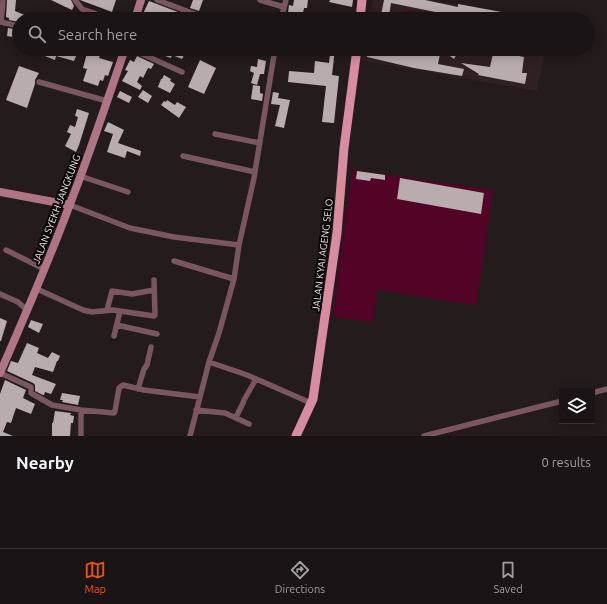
<!DOCTYPE html>
<html lang="en">
<head>
<meta charset="utf-8">
<style>
  :root { --surface:#1b1416; --page:#241d1f; --text:#f1f3f6; --muted:#a09ea1; --line:#393335; --accent:#ea580c }
  body { margin:0; font-family:Ubuntu,sans-serif; background:var(--page); color:var(--text) }
  .controls { position:absolute; right:12px; bottom:12px; display:grid; overflow:hidden; border-radius:0px; box-shadow:0 2px 10px #0003 }
  .controls button { width:36px; height:36px; display:grid; place-items:center; padding:0; border:0; border-bottom:1px solid var(--line); background:var(--surface); color:var(--text); font:20px sans-serif }
  .list { margin:0; padding:0; list-style:none }
  h2 { display:flex; justify-content:space-between; align-items:center; height:52px; margin:0; padding:0 16px; font-size:17px }
  h2 small { font-size:13px; font-weight:400; color:var(--muted) }
  .icon { flex:none; width:22px; height:22px; fill:none; stroke:currentColor; stroke-width:2; stroke-linecap:round; stroke-linejoin:round }
  .map { position:relative; flex:none; width:607px; height:436px; overflow:hidden }
  .search { position:absolute; background:var(--surface); box-shadow:0 2px 10px #0003; left:12px; right:12px; top:12px; height:44px; display:flex; align-items:center; gap:10px; box-sizing:border-box; padding:0 14px; border-radius:22px; color:var(--muted); font-size:15px }
  .sheet { height:112px; background:var(--surface) }
  nav { display:flex; justify-content:space-around; align-items:center; box-sizing:border-box; height:56px; border-top:1px solid var(--line); background:var(--surface); font-size:11px; color:var(--muted) }
  nav a { display:grid; justify-items:center; gap:2px }
  nav .on { color:var(--accent) }
  .map>svg:first-child { display:block }
</style>
</head>
<body>
<div class="map">
<svg width="607" height="436" viewBox="0 0 607 436">
  <rect width="100%" height="100%" fill="#241b1d"/>
  <!-- built -->
  <path fill="#302024" d="M373 0H430L540 19H370Z
    M364 49H545L537 91 362 61Z"/>
  <!-- green -->
  <path fill="#530426" d="M407 10 444 17V19H405Z
    M352 170 493 190 476 305 377 290 373 322 333 317Z"/>
  <!-- building -->
  <path fill="#b8acae" d="M7 0H16L15 11 34 19H19V22L9 20V18L6 17Z
    M51 0H71L74 6 72 10Z
    M80 0H116L112 12Z
    M193 0H203L199 11 190 8Z
    M294 0H308L307 8H304L303 13H300V15L288 13 289 5 293 6Z
    M330 0H353L352 7 329 2Z
    M384 0H425L458 7V4L507 13 506 19H488L479 17V19H445V14L391 3 389 16 392 17V19H374L375 13 381 15Z
    M149 1 178 12 176 17 167 13 164 19H144L141 18Z
    M8 28 19 30V38L7 36Z
    M27 49H79L74 61 56 56 55 60Z
    M79 49H102L99 58 113 62 108 76 105 75 103 81 100 80 98 86 83 81 87 69 83 68 87 53 79 50Z
    M141 49H168L184 55 182 59 172 55 171 58 154 52 153 54Z
    M313 49H335L332 75 339 76 334 123 322 122 326 86 288 82 289 71 314 73 315 61 329 63 330 54 319 52 318 55 312 54Z
    M369 49H419L440 54 438 64 464 69 462 76 414 68 367 57 368 51H369Z
    M446 49H458L457 51 458 52 454 59 444 52Z
    M494 49H506L505 53 524 57 522 73H527L525 84 478 75 479 74 461 63 490 67Z
    M137 56 154 64 151 69 148 68 143 78 140 76 137 82 142 86 140 90 122 81 128 71 125 70 130 60 134 62Z
    M258 59 266 61 264 74H260L257 85 251 83 254 73 250 71 251 66 257 67Z
    M200 60 216 68 204 94 188 87Z
    M19 66 39 73 35 80V84L27 108 6 100Z
    M164 75 171 79 170 81 175 84 170 93 158 87 161 79H162Z
    M253 85 260 86V93L263 94 262 101 251 99Z
    M143 90 152 96 148 103 138 97Z
    M120 91 132 97 129 103 117 97Z
    M273 92 279 93 278 98 290 100 284 128 275 126 280 105 271 104Z
    M167 100 175 105 177 102 186 107 179 118 161 105 164 101 166 102Z
    M77 109 89 113 79 145 76 152 65 146 71 134 67 132 70 125 75 127 78 117 75 116Z
    M108 122 124 130 118 143 141 151 140 156 127 151 125 158 107 152 113 134 104 131Z
    M357 171 385 175V180L371 178 370 181 356 179Z
    M400 178 484 193 481 214 397 199Z
    M0 318 7 321 1 341H0Z
    M31 320 43 324 39 333 28 327Z
    M27 343 39 348 37 353 48 358 52 352 60 356 58 361H57L53 372 35 367 32 375 56 384 51 394 45 392 44 395H43L35 391V385L33 383 7 371 11 361 18 363Z
    M5 380 26 390 23 398 35 404 31 414 16 408 11 423 7 422 3 432 13 436H0V394Z
    M62 393 80 396 78 405 62 402 63 400H60Z
    M55 411 71 413 70 415 74 416 73 423H71L70 436H52V423H53Z"/>
  <g fill="none" stroke-linecap="round" stroke-linejoin="round">
    <!-- street -->
    <path stroke="#7a565f" stroke-width="5.5" d="M75 0 82 9 111 19
      M157 0 203 17
      M260 0 284 7
      M242 18 245 19
      M281 19 286 0
      M0 22 19 26
      M1 22 3 0
      M131 49 182 72
      M39 82 107 101
      M215 134 260 143
      M183 156 255 172
      M80 176 128 192
      M70 205 130 228 174 237 239 245
      M6 250 44 269
      M174 261 234 279
      M37 289 83 310 92 312 113 310 154 316 155 315 154 280
      M0 294 18 302 27 310
      M107 310 112 291 132 294 154 290
      M117 325 157 334
      M114 336 120 311
      M209 362 247 375 311 403
      M0 373 31 387V393L52 405 81 410
      M138 389 144 369 147 365 151 347
      M592 393 607 389
      M196 410 225 413 249 424
      M236 417 243 403 244 400 256 379
      M81 436V410L114 413 115 411 119 388 123 385 144 390 200 397
      M190 436 209 362 219 333 234 279 239 245 254 178 275 49
      M424 436 562 401"/>
    <!-- secondary -->
    <path stroke="#af7583" stroke-width="8" d="M135 19 141 0
      M0 192 70 205
      M0 373C24 318 49 261 70 204 90 153 107 101 125 49"/>
    <!-- primary -->
    <path stroke="#d88ca0" stroke-width="9" d="M360 19 362 0
      M296 436 313 399 337 233 344 148 357 49"/>
  </g>
  <g text-anchor="middle" stroke-width="4" stroke-linejoin="round" paint-order="stroke">
    <!-- street labels -->
    <g font-size="10" fill="#f1eaeb" stroke="#0b0708">
      <text transform="translate(56 209) rotate(-69)" y="4">JALAN SYEKH JANGKUNG</text>
      <text transform="translate(322 255) rotate(-83)" y="4">JALAN KYAI AGENG SELO</text>
    </g>
  </g>
</svg>
<div class="controls">
<button><svg class="icon" aria-label="layers" viewBox="0 0 24 24"><path d="M12 4l9 5-9 5-9-5zM3 14l9 5 9-5"/></svg></button>
</div>
<div class="search"><svg class="icon" aria-label="search" viewBox="0 0 24 24"><circle cx="10" cy="10" r="6"/><path d="M15 15l6 6"/></svg>Search here</div>
</div>
<section class="sheet">
<h2>Nearby<small>0 results</small></h2>
<ul class="list">
</ul>
</section>
<nav>
<a class="on"><svg class="icon" aria-label="map" viewBox="0 0 24 24"><path d="M3 6l6-2 6 2 6-2v14l-6 2-6-2-6 2zM9 4v14M15 6v14"/></svg>Map</a>
<a><svg class="icon" aria-label="directions" viewBox="0 0 24 24"><path d="M12 3l9 9-9 9-9-9zM9 14v-3h6M13 9l2 2-2 2"/></svg>Directions</a>
<a><svg class="icon" aria-label="saved" viewBox="0 0 24 24"><path d="M7 4h10v16l-5-4-5 4z"/></svg>Saved</a>
</nav>
</body>
</html>
